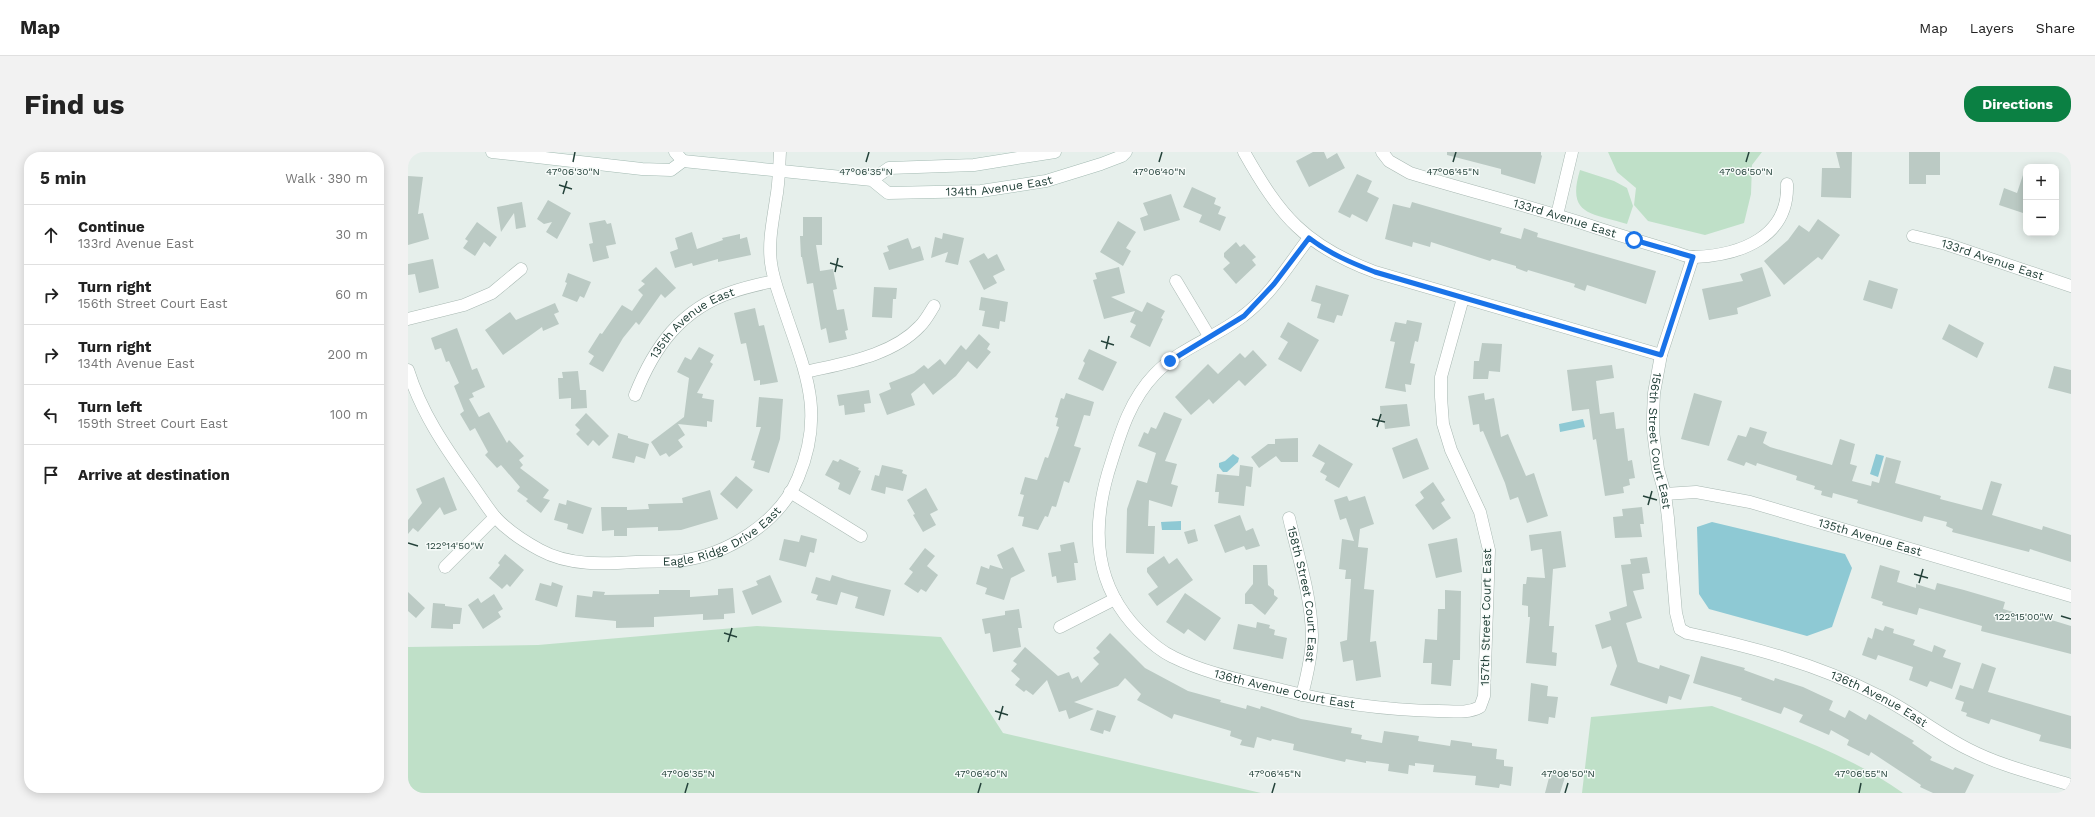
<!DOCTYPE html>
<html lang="en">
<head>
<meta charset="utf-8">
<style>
  :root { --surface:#fff; --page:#f2f2f2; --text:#222; --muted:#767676; --line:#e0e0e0; --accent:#0b8043 }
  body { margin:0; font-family:"Work Sans",sans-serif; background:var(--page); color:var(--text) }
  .controls { position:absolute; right:12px; top:12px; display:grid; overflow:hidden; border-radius:8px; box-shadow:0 2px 10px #0003 }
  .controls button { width:36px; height:36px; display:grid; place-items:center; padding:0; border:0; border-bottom:1px solid var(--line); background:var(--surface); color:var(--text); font:20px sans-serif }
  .stop { position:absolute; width:12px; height:12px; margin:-9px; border:3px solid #1a73e8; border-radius:50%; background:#fff }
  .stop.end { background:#1a73e8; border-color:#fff; box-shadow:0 1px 4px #0008 }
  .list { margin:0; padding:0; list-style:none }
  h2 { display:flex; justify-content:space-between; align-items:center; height:52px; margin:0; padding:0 16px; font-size:17px }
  h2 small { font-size:13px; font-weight:400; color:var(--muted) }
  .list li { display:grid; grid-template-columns:26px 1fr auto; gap:12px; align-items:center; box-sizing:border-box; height:60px; padding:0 16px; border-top:1px solid var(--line) }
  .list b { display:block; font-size:15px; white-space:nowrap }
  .list p { margin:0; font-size:13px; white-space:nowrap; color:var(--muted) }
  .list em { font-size:13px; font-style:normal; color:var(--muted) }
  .icon { flex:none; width:22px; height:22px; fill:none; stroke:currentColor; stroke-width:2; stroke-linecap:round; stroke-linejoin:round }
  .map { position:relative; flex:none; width:1663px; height:641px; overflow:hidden; border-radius:16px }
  header { display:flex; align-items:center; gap:24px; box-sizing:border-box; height:56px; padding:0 20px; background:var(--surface); border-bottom:1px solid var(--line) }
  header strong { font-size:19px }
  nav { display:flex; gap:22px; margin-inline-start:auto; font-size:14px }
  .intro { display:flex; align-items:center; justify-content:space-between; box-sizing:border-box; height:96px; padding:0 24px }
  h1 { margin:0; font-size:28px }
  .button { padding:10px 18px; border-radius:16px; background:var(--accent); color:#fff; font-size:14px; font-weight:700 }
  main { display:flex; gap:24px; padding:0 24px }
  aside { flex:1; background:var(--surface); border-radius:16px; box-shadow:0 2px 10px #0003 }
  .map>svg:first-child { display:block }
</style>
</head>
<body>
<header>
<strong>Map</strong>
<nav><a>Map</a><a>Layers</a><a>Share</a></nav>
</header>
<div class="intro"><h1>Find us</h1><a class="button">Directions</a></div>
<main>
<aside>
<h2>5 min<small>Walk · 390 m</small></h2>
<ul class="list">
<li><svg class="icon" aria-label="ahead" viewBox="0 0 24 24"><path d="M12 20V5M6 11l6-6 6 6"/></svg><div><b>Continue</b><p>133rd Avenue East</p></div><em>30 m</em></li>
<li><svg class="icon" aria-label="right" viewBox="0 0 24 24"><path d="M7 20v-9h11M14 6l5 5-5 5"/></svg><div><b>Turn right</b><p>156th Street Court East</p></div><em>60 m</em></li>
<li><svg class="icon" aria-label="right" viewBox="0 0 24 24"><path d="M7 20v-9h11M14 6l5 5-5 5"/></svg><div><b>Turn right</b><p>134th Avenue East</p></div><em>200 m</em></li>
<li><svg class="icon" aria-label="left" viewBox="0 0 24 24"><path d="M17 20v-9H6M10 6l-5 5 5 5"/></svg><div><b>Turn left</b><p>159th Street Court East</p></div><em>100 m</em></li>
<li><svg class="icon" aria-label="arrive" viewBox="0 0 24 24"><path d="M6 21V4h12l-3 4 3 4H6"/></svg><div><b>Arrive at destination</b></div></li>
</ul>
</aside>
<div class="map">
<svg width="1663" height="641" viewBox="0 0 1663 641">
  <rect width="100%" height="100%" fill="#e6efeb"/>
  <!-- green -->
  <path fill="#bfe0c8" d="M1200 0H1354L1344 13 1343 42 1336 71 1297 83 1240 69 1226 53 1228 36 1209 20Z
    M1172 18 1206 29 1219 36 1225 54 1219 72C1184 61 1158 64 1172 18Z
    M349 474 533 485 595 581 853 641H0V495L130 493Z
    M1304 554C1370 578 1437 600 1495 641H1174L1183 565Z"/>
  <!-- water -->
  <path fill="#8ec9d4" d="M1175 267 1177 275 1152 280 1151 272Z
    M825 302 831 306 830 310 819 320H815L811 315V311L817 309Z
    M1468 302 1476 304 1470 325 1462 322Z
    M773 369V378H754L753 370Z
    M1304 370 1437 402 1444 416 1424 475 1399 484 1301 457 1291 442 1289 375Z"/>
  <!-- building -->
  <path fill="#bbcac4" d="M905 0H916L919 7 929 1 937 16 901 35 888 9Z
    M1039 0H1133V3L1134 4 1127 32 1093 22V17L1039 3Z
    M1428 0H1444L1443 46 1413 45 1414 16H1432Z
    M1501 0H1532V23H1518V32H1501Z
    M1616 20H1618V62L1591 53 1596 36 1609 41Z
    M949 22 964 29 959 40 971 46 959 70 944 62 942 66 930 60Z
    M0 24 15 25 10 62 15 61 21 87 0 93Z
    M784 35 808 46 806 52 813 55 810 62 818 65 812 79 791 70 794 63 775 55Z
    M763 42 772 68 736 79 732 66 740 63 735 51Z
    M140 48 163 61 149 87 138 80 144 70 136 72 129 67Z
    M114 50 118 75 108 77 106 61 93 80 89 55Z
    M1004 50 1094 76 1092 81 1113 87 1116 76 1130 81 1129 85 1248 119 1238 152 1179 133 1177 139 1166 135 1167 132 1120 118 1119 120 1108 116V114L1084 107 1082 109 1023 90 1022 95 1005 90 1004 95 977 87 985 52 1002 56Z
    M395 65H414V93H408L412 119 425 117 429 137 425 138 429 158 436 157 440 178 437 179 439 187 421 191 418 176 413 178 405 131 399 132 394 105H393L392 84H395Z
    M1410 67 1432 83 1414 108 1410 105 1376 133 1356 109 1380 88 1391 73 1401 80Z
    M197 68 199 72 203 71 208 92 198 94 201 106 185 110 181 92 185 91 181 71Z
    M710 69 728 80 718 96 723 99 715 114 692 100Z
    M69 70 89 85 82 95 76 90 67 104 55 96 60 89 57 87Z
    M284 80 289 97 315 88 314 86 332 82V87L339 85 343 103 310 110V107L285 114 284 111 267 116 262 100 270 97 267 86Z
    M535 81 556 86 550 113 537 110 540 100 523 106 527 85 534 87Z
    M500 86 504 97 512 94 516 108 481 118 475 101 481 99 479 94Z
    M828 90 832 95 836 92 848 105 844 108 848 113 828 132 815 117 822 111 816 105V101Z
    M576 101 580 107 589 102 597 118 585 124 589 131 576 138 561 109Z
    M25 107 31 136 11 141 7 122 0 123V112Z
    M248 115 268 136 257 146 253 142 231 173 228 170 215 186 195 220 181 212 186 204 180 200 192 181 194 182 214 153 224 159 235 143 230 138 237 132 233 129Z
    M711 115 717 141 703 145 734 160 739 150 757 159 753 166 755 167 742 195 722 185 728 173 722 170 727 159 696 167 685 128 689 127 687 121Z
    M1354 115 1363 144 1329 156 1330 162 1301 168 1294 137 1335 129 1332 122Z
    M160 121 183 130 176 146 172 144 169 150 154 144 159 131 157 130Z
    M1461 128 1490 137 1484 157 1455 148Z
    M908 133 941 143 934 164 929 163 926 171 909 166 913 152 903 149Z
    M466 135 489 136 488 147H485L484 166 464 165Z
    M573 145 600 150 597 170 592 169 591 177 574 174 577 159 571 158Z
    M147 151 151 160 146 162 151 172 135 179 134 175 95 203 77 178 102 160 108 168Z
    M347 156 351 174 356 173 370 230 352 233V228L346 229 338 191 333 192 326 161Z
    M999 168 1014 171 1010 190 1007 189 1002 211 1007 212 1003 233 997 232 998 240 977 236 987 190 982 189 987 170 998 172Z
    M880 170 911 188 893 220 870 207 880 190 872 185Z
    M1541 172 1576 191 1569 206 1534 187Z
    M49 176 64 218 69 216 77 235 64 241 66 245 61 247 71 265 81 260 99 291 101 288 116 304 111 308 115 313 112 316 141 338 135 346 142 348 133 361 118 349 120 347 109 339 112 335 93 313 89 316 77 303 80 300 67 276 62 279 52 262 56 259 46 234 51 231 41 209 38 210 33 196 27 198 23 186Z
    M571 182 582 192 579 197 583 200 569 217 560 209 548 224 525 243 516 231 503 242 507 253 479 263 471 242 483 237 481 231 506 221 516 213 520 217 532 207 537 213 553 193 558 198Z
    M1074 191 1094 192 1092 220 1081 219 1080 227H1065L1066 209H1071Z
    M291 195 306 203 302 210 305 212 289 241 295 242 294 246 306 248 304 270 299 269V275L270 272 277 283 270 288 275 295 261 305 258 301 252 304 243 290 276 265 281 226 269 220 277 205 283 208Z
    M681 197 709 210 695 239 670 227 677 211 675 209Z
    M845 198 859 213 837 234 831 228 805 252 801 247 783 263 767 245 800 212 810 222 832 201 837 206Z
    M1204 213 1206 226 1188 229 1192 262 1206 260 1208 277 1216 276 1220 309 1224 308 1227 326 1221 327 1222 333 1215 335 1216 341 1197 344 1188 287 1185 288 1181 257 1164 259 1159 218Z
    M1646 214 1663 218V242L1640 236Z
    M170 219 172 238H178L179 256 163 257V246L151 247 150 226H155L154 220Z
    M461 238 463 251 456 252 457 260 437 263 436 253 431 254 429 243Z
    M658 241 686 250 682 264 676 263 666 294 673 296 661 331 656 329 648 355 644 354 640 365 637 364 630 378 614 374 616 365 610 364 616 343 612 342 617 325 629 328 637 305 640 306 651 275 648 274 650 266 647 265 653 246 656 247Z
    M1076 241 1077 248 1086 246 1093 285 1100 282 1118 324 1126 321 1140 364 1119 371 1110 345 1102 348 1097 331 1075 279 1072 280 1071 272 1065 273 1060 244Z
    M1286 241 1314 249 1301 294 1273 287Z
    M351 245 375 247 372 287 361 321 345 316 347 309 343 308 353 275H348Z
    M999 252 1002 274 977 277 976 269H973L972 254Z
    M756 260 774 267 757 309 769 312 763 332 770 334 764 355 741 348 740 374H747L746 402 718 401 719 357 729 328 739 331 748 301 730 294 736 280 740 282 743 275 748 277Z
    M178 261 201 284 191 294 185 288 180 294 168 282 172 278 167 273Z
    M1342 275 1359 280 1355 291 1362 295 1424 313 1432 287 1447 292 1442 312 1449 314 1444 329 1463 334 1464 329 1471 331 1478 305 1493 309 1487 331 1533 344 1532 347 1574 358 1583 329 1594 332 1584 363 1634 378 1635 374 1663 383V410L1622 397 1621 400 1544 380 1545 377 1538 374 1539 370 1516 364 1514 370 1449 351 1450 348 1425 341 1424 346 1413 343 1414 339 1406 337 1407 334 1388 328 1389 324 1349 311 1348 314 1338 310 1336 314 1319 308 1330 283 1338 285Z
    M210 281 220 284V286L241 292 237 307 228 304 226 311 204 306Z
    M890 286V310H873L868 304 851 316 843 305 860 292H867V287Z
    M1009 286 1021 317 995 327 984 296Z
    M911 292 945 312 931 336 917 328 919 324 912 320 917 311 904 304Z
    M432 307 451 316 450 318 453 319 442 343 430 337 432 331 417 323 425 308 430 310Z
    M474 313 495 318 494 321 499 323 495 339 478 335 477 342 463 338 467 323 471 324Z
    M832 313 845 315 843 335 838 334 836 354 810 351 811 340H807L809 322 831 324Z
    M328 324 345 338 329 357 312 342Z
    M36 325 49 358 36 363 32 355 10 380 5 376 0 382V368L14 351 8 337Z
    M1025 330 1037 348 1033 351 1043 366 1025 378 1007 353 1016 346 1012 340Z
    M518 336 530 358 522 362 528 373 515 380 505 363 507 362 499 348Z
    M302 338 310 367 273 378 250 379V375L219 376V384H206V378L194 379 193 355H219V358L241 357 240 352 275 351 274 346Z
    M939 344 941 349 957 344 966 372 952 377 950 395 960 396 956 437 966 438 962 490 968 489 973 525 948 529 945 508 935 510 932 490 939 488 943 427H937L938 418 931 417 934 387 946 389 938 366 932 368 926 348Z
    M159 348 184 356 175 382 159 377 160 372 146 368 151 351 158 353Z
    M1234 355 1236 372H1232L1234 385 1207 386 1205 365 1215 364 1214 357Z
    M832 363 838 379 845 376 852 394 838 398 836 394 817 401 806 373Z
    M787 377 790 389 780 392 776 380Z
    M1153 379 1158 415 1145 417 1141 474H1146L1144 500 1149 501 1148 514 1118 511 1122 465H1120V454L1114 453 1115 432H1118L1119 425 1137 426 1134 397 1123 399 1121 383Z
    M393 383 409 387 406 401 402 400 398 415 371 408 376 387 391 390Z
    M1049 386 1054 420 1028 426 1020 392Z
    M666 390 670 411H666L668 428 649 431 648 424 644 425 640 401 653 399 652 393Z
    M605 395 617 419 603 426 596 448 577 442 579 436 568 432 573 414 581 417 582 413 595 417 589 403Z
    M517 396 527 404 519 414 530 423 518 440 513 437 510 441 496 432 505 420 501 417Z
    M97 402 116 418 102 435 99 432 94 437 81 426 92 413 90 411Z
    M756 404 761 412 769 406 785 428 749 454 740 442 750 435 739 420V416Z
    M1239 405 1242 421 1234 422 1236 437 1225 439 1234 466 1218 471 1230 510 1251 517 1252 513 1282 523 1273 548 1261 544 1259 552 1202 533 1209 514 1203 494 1194 497 1187 473 1203 468 1201 460 1219 454 1213 413 1223 412 1222 407Z
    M845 413H859L860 433 866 438V443L870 446 857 463 844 452H837V442L845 432Z
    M1472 413 1492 419 1489 430 1508 436V432L1527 438 1529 431 1556 438 1597 450 1595 457 1623 465 1624 462 1663 474V502L1573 479 1574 474 1511 456 1509 463 1474 453 1475 450 1463 446Z
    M362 423 374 450 344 463 334 439 350 433 348 429Z
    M424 423 440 428 483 438 476 464 447 456 450 445 433 440 429 453 408 448 410 443 403 441 408 425 422 429Z
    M144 430 155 434 149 455 127 448 132 431 143 434Z
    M325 436 327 461 316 462V467L295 468V462L246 465V475L208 476V469L167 465 169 443 184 445 185 439 197 440 196 443 251 442V438H282V445L310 443V437Z
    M1037 438 1053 439 1052 508H1045L1043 534 1023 532 1024 511H1015L1017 487 1029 488 1030 457H1037Z
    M0 440 17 456 8 466 0 459Z
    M777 441 813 466 797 489 780 477 776 482 758 470Z
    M86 442 95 457 90 460 93 465 75 477 60 453 70 446 73 451Z
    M25 451 37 452V454L54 456 52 472H45V477L23 476Z
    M611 457 614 476H610L613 495 585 500 582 481 577 482 574 467 597 463V459Z
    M849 470 862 473 861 476 867 478 866 483 879 486 875 507 825 497 830 472 848 476Z
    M1477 474 1486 477 1485 481 1507 488 1505 493 1524 500 1526 493 1538 498 1535 505 1553 511 1544 537 1522 529 1519 535 1501 528 1505 515 1470 503 1468 508 1454 503 1460 485 1464 487 1467 476 1475 479Z
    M702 481 737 516 780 539 813 548 812 550 838 557 839 553 852 557 853 554 893 567 944 576 943 581 954 583 953 587 974 591 976 579 1011 584 1010 589 1042 594 1043 588 1064 591V594L1089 597 1088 607 1096 608V614L1105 615 1103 634 1092 632 1091 636 1067 633 1068 624 1025 620 1026 613 1007 611V614L1001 613 1000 622 980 619 981 612 958 609V611L938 607 937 610 885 598 886 592 864 587 863 589 849 585 846 596 832 593 834 588 822 584 823 579 766 562 764 567 729 548 733 542 717 526 710 534 666 550 686 557 661 567 658 558 651 560 639 528 625 543 618 538 616 540 607 533 612 527 603 519 609 512 605 509 617 495 650 524 661 520 664 527 670 524 673 531 691 512 685 506 692 500 688 496Z
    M1293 504 1337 516 1336 518 1366 529 1367 526 1395 535 1425 549 1421 558 1437 566 1441 558 1458 568 1461 562 1506 589 1504 591 1524 605 1522 608 1545 618 1547 615 1566 623 1557 641H1525L1512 635 1513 633 1463 600 1461 604 1439 593 1441 588 1423 578 1421 583 1391 570 1395 563 1376 555 1373 562 1333 548 1334 546 1285 531Z
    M1574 511 1588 516 1580 540 1663 564V597L1631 589 1633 583 1583 567 1581 572 1558 564 1559 561 1553 559 1556 550 1547 547 1552 533 1565 537Z
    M1123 531 1140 534 1139 544 1150 545 1147 566 1141 565 1140 572 1120 569Z
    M689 558 708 564 702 580 696 578 695 582 682 578Z
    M1143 618 1158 622 1152 641H1137Z"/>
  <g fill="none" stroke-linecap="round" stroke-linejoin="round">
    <!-- street casing -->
    <g stroke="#a8b8b2" stroke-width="13">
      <g id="street">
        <path d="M836 0C872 64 897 94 967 120L1253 203"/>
        <path id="s1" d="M974 0 981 9 1002 21C1061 39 1121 54 1180 73 1207 82 1234 90 1261 98 1269 100 1279 106 1287 105 1333 103 1381 85 1379 32"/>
        <path d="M1149 63 1164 0"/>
        <path id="s2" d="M1505 84 1538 92 1663 134"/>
        <path id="s3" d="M901 86C881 112 862 144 835 164 807 186 772 196 747 222 720 250 711 286 700 321 683 380 687 434 731 479 741 489 752 499 765 505 799 522 838 529 874 538 925 551 978 558 1030 559 1044 559 1059 562 1072 555L1076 544 1081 398 1072 360 1043 298 1035 272 1033 245V225L1055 146"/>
        <path id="s4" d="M1285 105 1253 203 1246 241 1245 263V279L1250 317 1257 342 1260 366 1268 461 1272 477 1279 481C1344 495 1409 512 1469 543 1501 558 1528 581 1560 597 1593 614 1628 622 1663 633"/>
        <path d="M768 129 801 184"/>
        <path d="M0 167 56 153 84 141 113 117"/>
        <path id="s5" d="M0 218C13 260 37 295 62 330 70 341 78 354 87 365 99 378 117 390 132 398 161 414 196 412 228 410 243 409 257 410 271 409 319 403 371 371 390 326 417 261 398 222 377 160 372 144 365 128 363 111 360 90 365 68 368 47 371 32 371 16 372 0"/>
        <path d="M398 220C436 211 484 204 512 174 518 168 522 160 526 154"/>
        <path id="s6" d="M227 243C246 195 273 157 324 140 338 135 352 132 366 129"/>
        <path d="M382 340 453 384"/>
        <path id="s7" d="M1257 342 1288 340 1342 350 1663 444"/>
        <path id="s8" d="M881 366C890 404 903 443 904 483 904 503 899 524 894 543"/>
        <path d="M37 415 87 365"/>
        <path d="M652 475 707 447"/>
      </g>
    </g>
    <!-- secondary casing -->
    <g stroke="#a4bbb3" stroke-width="13">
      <g id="secondary">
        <path id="s9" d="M84 0 234 17 263 18 275 9 464 28 480 41 573 39 638 29 693 12 714 4 718 0"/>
        <path d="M267 0 275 9"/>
        <path d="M464 28 481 16 566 13 647 0"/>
      </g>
    </g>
    <!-- street -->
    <use href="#street" stroke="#fff" stroke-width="12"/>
    <!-- secondary -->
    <use href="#secondary" stroke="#fff" stroke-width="12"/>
  </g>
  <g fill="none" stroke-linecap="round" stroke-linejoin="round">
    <!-- route -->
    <path stroke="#1a73e8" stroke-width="5" d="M762 209 836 164 866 132 901 86C922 102 944 111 967 120L1253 203 1285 105 1226 88"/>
  </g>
  <!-- ticks -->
  <path fill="none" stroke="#24423a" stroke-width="1.5" d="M165 10 167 0M458 10 461 0M751 10 754 0M1045 10 1048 0M1338 10 1341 0M151 33 164 37M155 42 159 29M422 111 435 115M427 120 430 106M693 189 706 193M698 197 701 184M964 267 977 270M969 275 973 262M1235 344 1249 348M1240 353 1244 339M0 391 10 394M1506 422 1520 426M1511 431 1515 417M1653 464 1663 467M316 481 329 485M320 490 324 476M587 559 600 563M591 568 595 554M277 641 280 631M570 641 573 631M864 641 867 631M1157 641 1160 631M1451 641 1453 631"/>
  <g text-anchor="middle" stroke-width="3" stroke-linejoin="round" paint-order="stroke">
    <!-- street labels -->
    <g font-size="12" fill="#24423a" stroke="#f7fbf9">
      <text dy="4" stroke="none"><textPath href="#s9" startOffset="517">134th Avenue East</textPath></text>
      <text dy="4" stroke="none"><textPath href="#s1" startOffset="197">133rd Avenue East</textPath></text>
      <text dy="4" stroke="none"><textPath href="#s2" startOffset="83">133rd Avenue East</textPath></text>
      <text dy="4" stroke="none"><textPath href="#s6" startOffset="95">135th Avenue East</textPath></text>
      <text dy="4" stroke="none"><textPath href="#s4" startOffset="190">156th Street Court East</textPath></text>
      <text dy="4" stroke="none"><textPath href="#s5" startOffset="418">Eagle Ridge Drive East</textPath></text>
      <text dy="4" stroke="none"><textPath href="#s7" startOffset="211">135th Avenue East</textPath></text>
      <text dy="4" stroke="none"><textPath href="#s8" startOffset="78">158th Street Court East</textPath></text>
      <text transform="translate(1078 465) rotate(-89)" y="4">157th Street Court East</text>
      <text dy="4" stroke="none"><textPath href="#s3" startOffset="648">136th Avenue Court East</textPath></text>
      <text dy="4" stroke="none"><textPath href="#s4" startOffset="592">136th Avenue East</textPath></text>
    </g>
  </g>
  <g font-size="10" text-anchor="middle" fill="#24423a" stroke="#f7fbf9" stroke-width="3" stroke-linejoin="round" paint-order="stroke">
    <text x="165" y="23">47°06'30"N</text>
    <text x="458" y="23">47°06'35"N</text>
    <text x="751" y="23">47°06'40"N</text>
    <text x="1045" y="23">47°06'45"N</text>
    <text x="1338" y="23">47°06'50"N</text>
    <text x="47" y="397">122°14'50"W</text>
    <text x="1616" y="468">122°15'00"W</text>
    <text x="280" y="625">47°06'35"N</text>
    <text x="573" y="625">47°06'40"N</text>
    <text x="867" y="625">47°06'45"N</text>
    <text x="1160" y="625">47°06'50"N</text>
    <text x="1453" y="625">47°06'55"N</text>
  </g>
</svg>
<div class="controls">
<button>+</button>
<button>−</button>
</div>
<div class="stop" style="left:1226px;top:88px"></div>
<div class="stop end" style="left:762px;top:209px"></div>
</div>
</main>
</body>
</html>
